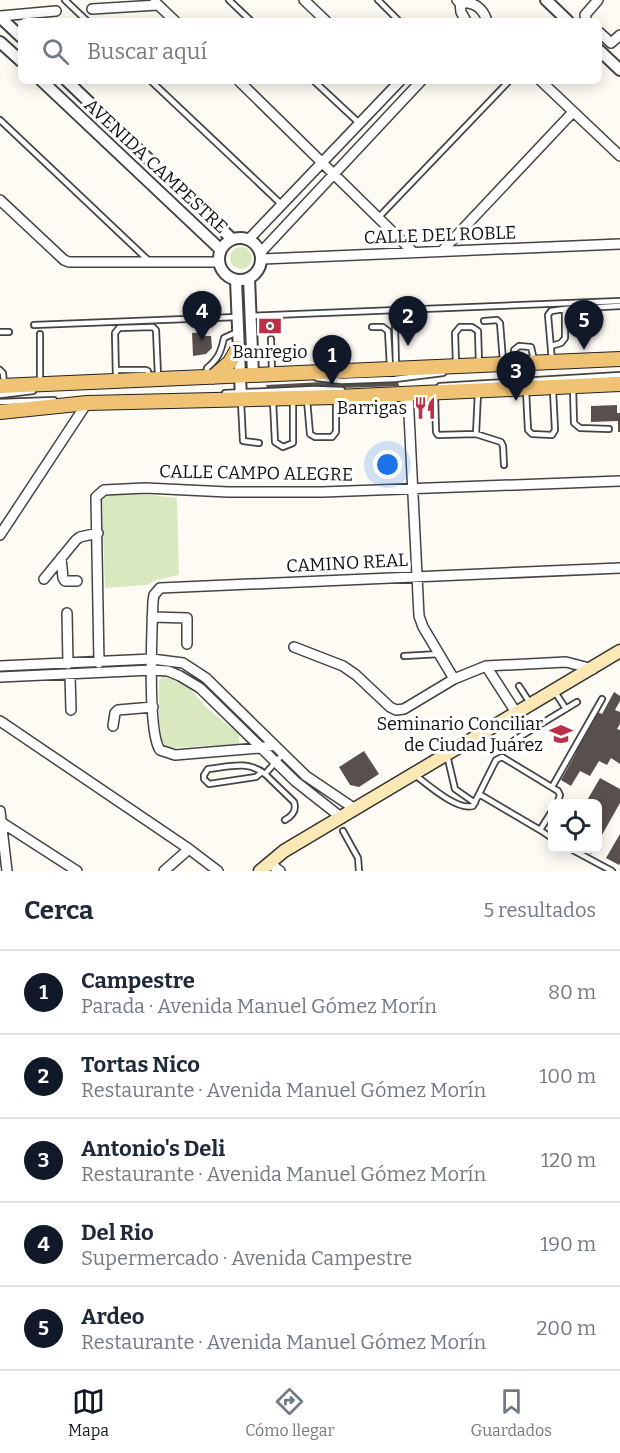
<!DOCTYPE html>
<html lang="es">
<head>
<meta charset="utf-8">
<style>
  :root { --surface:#fff; --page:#f6f6f7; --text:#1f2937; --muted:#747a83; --line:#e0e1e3; --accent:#111827 }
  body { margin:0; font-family:Bitter,serif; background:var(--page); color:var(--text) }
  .controls { position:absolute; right:18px; bottom:18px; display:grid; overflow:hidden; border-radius:9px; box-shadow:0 3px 15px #0003 }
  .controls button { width:54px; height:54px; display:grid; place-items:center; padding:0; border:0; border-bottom:2px solid var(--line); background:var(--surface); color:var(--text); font:30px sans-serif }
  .you { position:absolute; left:388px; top:465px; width:21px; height:21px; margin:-15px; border:4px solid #fff; border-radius:50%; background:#1a73e8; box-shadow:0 0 0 9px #1a73e833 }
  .badge { display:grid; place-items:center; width:39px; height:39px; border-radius:50%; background:var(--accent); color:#fff; font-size:20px; font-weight:700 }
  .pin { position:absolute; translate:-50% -50px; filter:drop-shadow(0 2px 3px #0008) }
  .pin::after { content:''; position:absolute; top:32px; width:21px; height:18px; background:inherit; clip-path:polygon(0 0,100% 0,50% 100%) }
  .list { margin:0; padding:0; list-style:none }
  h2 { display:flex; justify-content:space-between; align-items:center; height:78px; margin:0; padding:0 24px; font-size:26px }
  h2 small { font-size:20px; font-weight:400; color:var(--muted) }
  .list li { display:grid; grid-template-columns:39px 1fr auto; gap:18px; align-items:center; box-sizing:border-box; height:84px; padding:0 24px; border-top:2px solid var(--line) }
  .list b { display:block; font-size:22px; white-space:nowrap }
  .list p { margin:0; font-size:20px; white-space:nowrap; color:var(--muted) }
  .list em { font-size:20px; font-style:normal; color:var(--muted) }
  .icon { flex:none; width:33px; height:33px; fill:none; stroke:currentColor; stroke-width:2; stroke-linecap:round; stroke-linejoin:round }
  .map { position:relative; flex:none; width:620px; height:871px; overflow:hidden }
  .search { position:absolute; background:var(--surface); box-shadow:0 3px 15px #0003; left:18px; right:18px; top:18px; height:66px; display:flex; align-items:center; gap:15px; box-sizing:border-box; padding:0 21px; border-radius:9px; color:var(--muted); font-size:22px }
  .sheet { height:498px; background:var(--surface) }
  nav { display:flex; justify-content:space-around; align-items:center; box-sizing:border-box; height:84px; border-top:2px solid var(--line); background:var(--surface); font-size:16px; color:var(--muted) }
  nav a { display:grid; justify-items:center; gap:3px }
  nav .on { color:var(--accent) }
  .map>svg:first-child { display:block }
</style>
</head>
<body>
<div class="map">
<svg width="620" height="871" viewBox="0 0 620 871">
  <rect width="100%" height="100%" fill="#fefbf5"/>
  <!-- green -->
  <path fill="#dae8bf" d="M230 258a11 11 0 1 1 22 0a11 11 0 1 1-22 0Z
    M131 493 177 498 179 575 156 580 147 585 105 588 102 500 107 495Z
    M163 676 186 685 208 709 239 734V744L168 748 159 738V680Z"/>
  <!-- building -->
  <path fill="#59504e" d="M280 319V332L261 333 260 320Z
    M205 332V336H211L212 348 206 354 193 356 192 333Z
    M323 382 343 384 398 382 399 386 342 388 323 386 267 388 266 385Z
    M617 405V413H620V432H618V421L591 422V406Z
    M614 692 620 696V701L615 710 620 712V724L617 729 620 730V764L611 758 607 765 599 761 590 776 580 771 571 786 561 780 576 753 573 751 596 711 602 714Z
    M364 751 379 774 359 787 350 785 339 767Z
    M600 778 620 789V803L598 842V804H585Z
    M620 834V863L619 865 606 858Z
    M581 848H594L591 854Z"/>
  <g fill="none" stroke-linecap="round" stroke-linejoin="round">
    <!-- service casing -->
    <g stroke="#444" stroke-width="8">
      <path id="service" d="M65 0 87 21
        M229 0 251 21
        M378 0 399 21
        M151 81 281 204
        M314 81 359 123
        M0 120 148 260
        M378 218 509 81
        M565 309 620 306
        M250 316 620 301
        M484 321 497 320 500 323 503 361
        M34 325 237 317
        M372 327H383L388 331 390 366
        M0 332H9
        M40 334V383
        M271 339 272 372
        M551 346 561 343 565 338V309L551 311 548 315 552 361
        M514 361V350L519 346 531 347 534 360
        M456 363 455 333 460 327H472L478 331 479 364
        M396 366 395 327 400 322 415 321
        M0 370 3 373 4 383
        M116 370H146L148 371 149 378
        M206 374 207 368C218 359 221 352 224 338L237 332
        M116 378 115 333 119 328 153 327 156 330 158 376
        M317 378 342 381 395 379 443 373
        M440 386 620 375
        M573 388 574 423 580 428 609 429
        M526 390 528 430 532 434 552 435 555 430 553 390
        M225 393 314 389 342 390
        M0 395 33 391
        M435 395 436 432 438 435 476 434 478 392
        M307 400 310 434 315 437H332L336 432V399
        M273 401 275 442 283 447 293 443V400
        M0 402 54 400
        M241 402 243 441 259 443
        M476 434 501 442 503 446 504 465
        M404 656 440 654
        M519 686 530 703
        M555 692 566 709
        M508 744 577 702
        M447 755 455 789 475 803
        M262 772 256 777 209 784 204 779V775L208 769C228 767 248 760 265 774L294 802C297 811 292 816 285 820
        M265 774 283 754
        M415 775C427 784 457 811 473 806L479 794 540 830 552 811
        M552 787 602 699
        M479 794 496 760 502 757 558 791 560 795 557 804
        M540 830 552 838
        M343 831 358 858 359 871
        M569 848 612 871"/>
    </g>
    <!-- minor casing -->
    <g stroke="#444" stroke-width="12">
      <path id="minor" d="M304 0 326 21
        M457 0 460 3 461 12 466 21
        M155 2 175 21
        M460 3C474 1 483 8 487 21
        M92 9 158 5
        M0 16 56 11
        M587 21 585 15 598 0
        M599 32 611 43 620 35
        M239 81 412 251
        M541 81 620 156
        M0 200 64 260 69 262H219
        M249 239 400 81
        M442 251 573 112
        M261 252 421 81
        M262 259 620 244
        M408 394 419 616 423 627 454 679
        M0 535 87 403
        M61 558 63 578 65 581H77
        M44 579 76 540 80 537 98 533
        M67 613 68 664
        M152 617 187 618V644
        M294 647 343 666 356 675 390 707 396 710 404 709 454 679 486 666 566 662 593 669
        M99 663 96 497 104 490 145 488 228 492H323L620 481
        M0 666 152 659 183 663 206 678 306 776 355 809
        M486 666 517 714
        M70 675 71 710
        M0 677 152 670 168 671 180 676 200 688 295 781 342 818
        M0 721 189 849 218 871
        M113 726 115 713 118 710 153 707
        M274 745 260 748 175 755 160 750C147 732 152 628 153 601L154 595 160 588 620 568
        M0 811 7 871
        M1 822 77 871
        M269 863 280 871
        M164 871 189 849"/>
    </g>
    <!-- tertiary casing -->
    <g stroke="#444" stroke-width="14">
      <path id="tertiary" d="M546 0 568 21
        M0 17 21 37
        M0 42 21 61
        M599 50 620 70
        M42 81 221 250
        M67 81 232 239
        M219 259a21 21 0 1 1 42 0a21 21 0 1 1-42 0Z
        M249 278 253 375
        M236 280 241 399"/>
    </g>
    <!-- secondary casing -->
    <g stroke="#333" stroke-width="15">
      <path id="secondary" d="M260 871 284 851 620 651"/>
    </g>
    <!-- primary casing -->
    <g stroke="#222" stroke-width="16">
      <path id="primary" d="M213 377 230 362 238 348
        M0 386 620 359
        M0 412 87 403 336 397 620 384"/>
    </g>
    <!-- service -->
    <use href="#service" stroke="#fff" stroke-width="4.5"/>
    <!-- minor -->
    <use href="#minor" stroke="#fff" stroke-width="9"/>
    <!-- tertiary -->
    <use href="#tertiary" stroke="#fff" stroke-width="10"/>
    <!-- secondary -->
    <use href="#secondary" stroke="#fae9b4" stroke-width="12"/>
    <!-- primary -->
    <use href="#primary" stroke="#f0c273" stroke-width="14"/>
  </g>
  <!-- icons -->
  <defs>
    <g id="bank-bare" transform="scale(1.8)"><path d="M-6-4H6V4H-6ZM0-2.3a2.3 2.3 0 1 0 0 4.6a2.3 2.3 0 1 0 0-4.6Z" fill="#ba3048" stroke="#fff" stroke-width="2.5" paint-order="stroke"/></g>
    <g id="restaurant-bare" transform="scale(1.8)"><path d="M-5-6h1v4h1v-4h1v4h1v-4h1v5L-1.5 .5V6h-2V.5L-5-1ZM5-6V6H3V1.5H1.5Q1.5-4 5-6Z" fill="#ba3048" stroke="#fff" stroke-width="2.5" paint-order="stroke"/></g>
    <g id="school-bare" transform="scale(1.8)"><path d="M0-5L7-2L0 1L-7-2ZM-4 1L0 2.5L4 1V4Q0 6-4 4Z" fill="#ba3048" stroke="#fff" stroke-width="2.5" paint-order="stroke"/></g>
  </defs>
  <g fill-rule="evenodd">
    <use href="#bank-bare" x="270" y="326"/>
    <use href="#restaurant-bare" x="425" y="408"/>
    <use href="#school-bare" x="561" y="734"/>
  </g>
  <g text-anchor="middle" stroke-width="6" stroke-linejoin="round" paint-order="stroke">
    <!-- street labels -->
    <g font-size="18" fill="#111" stroke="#fff">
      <text transform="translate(156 166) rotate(43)" y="6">AVENIDA CAMPESTRE</text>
      <text transform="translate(440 235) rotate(-2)" y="6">CALLE DEL ROBLE</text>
      <text transform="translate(256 473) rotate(1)" y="6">CALLE CAMPO ALEGRE</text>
      <text transform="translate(347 563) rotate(-3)" y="6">CAMINO REAL</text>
    </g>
    <!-- poi labels -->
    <g font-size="18" fill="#111" stroke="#fff" text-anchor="end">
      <text x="270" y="358" text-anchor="middle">Banregio</text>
      <text x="407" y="414">Barrigas</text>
      <text x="543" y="730">Seminario Conciliar<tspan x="543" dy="21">de Ciudad Juárez</tspan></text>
    </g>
  </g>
</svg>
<div class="controls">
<button><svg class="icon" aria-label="locate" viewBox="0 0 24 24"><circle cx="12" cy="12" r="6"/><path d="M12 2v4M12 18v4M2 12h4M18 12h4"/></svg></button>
</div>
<div class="you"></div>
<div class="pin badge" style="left:332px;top:385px">1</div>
<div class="pin badge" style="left:408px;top:346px">2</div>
<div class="pin badge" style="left:516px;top:401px">3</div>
<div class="pin badge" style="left:202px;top:341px">4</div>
<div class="pin badge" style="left:584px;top:350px">5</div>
<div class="search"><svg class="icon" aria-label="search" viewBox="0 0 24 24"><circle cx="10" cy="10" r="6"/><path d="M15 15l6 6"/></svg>Buscar aquí</div>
</div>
<section class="sheet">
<h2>Cerca<small>5 resultados</small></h2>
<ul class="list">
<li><span class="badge">1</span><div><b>Campestre</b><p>Parada · Avenida Manuel Gómez Morín</p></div><em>80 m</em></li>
<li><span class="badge">2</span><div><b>Tortas Nico</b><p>Restaurante · Avenida Manuel Gómez Morín</p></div><em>100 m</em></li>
<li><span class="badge">3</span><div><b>Antonio's Deli</b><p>Restaurante · Avenida Manuel Gómez Morín</p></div><em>120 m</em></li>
<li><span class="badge">4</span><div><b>Del Rio</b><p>Supermercado · Avenida Campestre</p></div><em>190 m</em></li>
<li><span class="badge">5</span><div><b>Ardeo</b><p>Restaurante · Avenida Manuel Gómez Morín</p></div><em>200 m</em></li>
</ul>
</section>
<nav>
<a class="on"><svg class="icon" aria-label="map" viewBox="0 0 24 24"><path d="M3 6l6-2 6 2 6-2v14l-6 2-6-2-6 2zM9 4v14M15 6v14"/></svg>Mapa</a>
<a><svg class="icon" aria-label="directions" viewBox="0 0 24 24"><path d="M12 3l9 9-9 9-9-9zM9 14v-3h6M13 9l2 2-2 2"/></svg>Cómo llegar</a>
<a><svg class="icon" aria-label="saved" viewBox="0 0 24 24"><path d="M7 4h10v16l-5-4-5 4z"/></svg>Guardados</a>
</nav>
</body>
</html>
